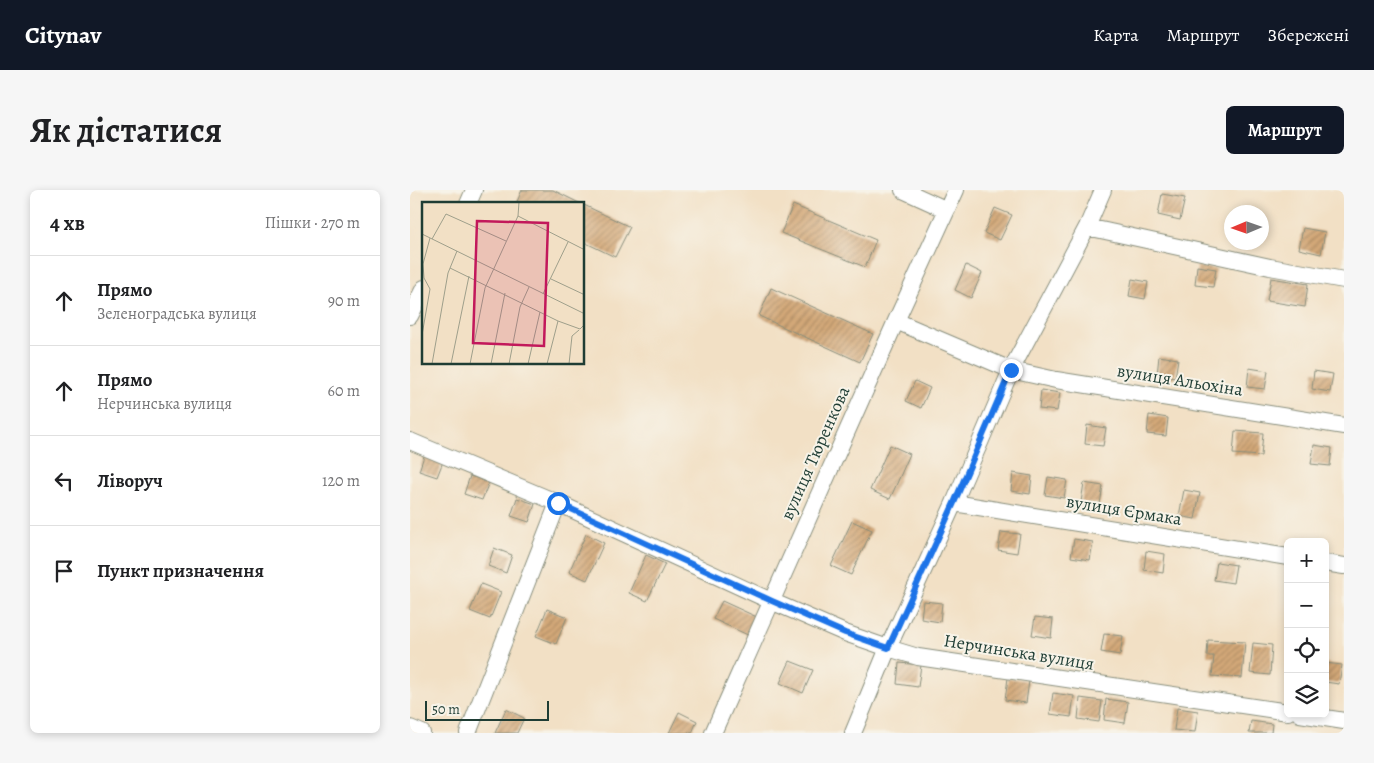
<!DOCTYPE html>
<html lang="uk">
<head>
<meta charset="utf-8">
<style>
  :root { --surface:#fff; --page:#f6f6f6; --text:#202124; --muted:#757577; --line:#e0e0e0; --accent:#111827 }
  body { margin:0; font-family:Alegreya,serif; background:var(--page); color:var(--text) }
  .controls { position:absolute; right:15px; bottom:15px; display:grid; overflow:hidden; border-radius:8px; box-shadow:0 2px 8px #0003 }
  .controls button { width:45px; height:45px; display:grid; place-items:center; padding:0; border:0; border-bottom:1px solid var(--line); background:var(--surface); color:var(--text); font:25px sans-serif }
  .compass { position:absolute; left:814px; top:15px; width:45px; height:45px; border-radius:50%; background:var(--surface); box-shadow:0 2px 8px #0003; rotate:268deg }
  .scale { position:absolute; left:15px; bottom:12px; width:124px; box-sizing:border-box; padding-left:5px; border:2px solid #1f3d34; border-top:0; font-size:14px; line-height:18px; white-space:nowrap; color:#1f3d34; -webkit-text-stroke:4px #f7f3e8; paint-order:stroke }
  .stop { position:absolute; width:15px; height:15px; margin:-11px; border:4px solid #1a73e8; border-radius:50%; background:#fff }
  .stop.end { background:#1a73e8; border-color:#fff; box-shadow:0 1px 5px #0008 }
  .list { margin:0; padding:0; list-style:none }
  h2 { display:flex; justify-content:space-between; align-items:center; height:65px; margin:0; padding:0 20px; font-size:21px }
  h2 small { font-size:16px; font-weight:400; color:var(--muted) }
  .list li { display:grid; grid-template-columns:32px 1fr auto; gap:15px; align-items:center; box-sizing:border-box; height:90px; padding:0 20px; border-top:1px solid var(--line) }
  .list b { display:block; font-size:19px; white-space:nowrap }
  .list p { margin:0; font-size:16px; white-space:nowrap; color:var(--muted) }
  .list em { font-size:16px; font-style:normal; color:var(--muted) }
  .icon { flex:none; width:28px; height:28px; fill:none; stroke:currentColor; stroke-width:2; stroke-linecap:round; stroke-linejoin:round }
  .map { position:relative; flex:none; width:934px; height:543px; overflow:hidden; border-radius:8px }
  header { display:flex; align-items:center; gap:30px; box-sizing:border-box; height:70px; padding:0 25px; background:var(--accent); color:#fff }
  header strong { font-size:24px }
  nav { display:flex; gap:28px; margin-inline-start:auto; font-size:18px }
  .intro { display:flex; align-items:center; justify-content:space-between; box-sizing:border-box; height:120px; padding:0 30px }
  h1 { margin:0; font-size:35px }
  .button { padding:12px 22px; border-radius:8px; background:var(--accent); color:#fff; font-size:18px; font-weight:700 }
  main { display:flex; gap:30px; padding:0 30px }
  aside { flex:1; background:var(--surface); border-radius:8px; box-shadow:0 2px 8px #0003 }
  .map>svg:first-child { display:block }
</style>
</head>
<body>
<header>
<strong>Citynav</strong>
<nav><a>Карта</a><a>Маршрут</a><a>Збережені</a></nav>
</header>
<div class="intro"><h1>Як дістатися</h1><a class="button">Маршрут</a></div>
<main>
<aside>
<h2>4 хв<small>Пішки · 270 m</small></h2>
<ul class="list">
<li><svg class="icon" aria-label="ahead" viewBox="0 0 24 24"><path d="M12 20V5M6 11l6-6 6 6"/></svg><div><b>Прямо</b><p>Зеленоградська вулиця</p></div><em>90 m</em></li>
<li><svg class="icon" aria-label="ahead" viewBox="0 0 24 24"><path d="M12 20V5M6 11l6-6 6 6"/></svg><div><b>Прямо</b><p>Нерчинська вулиця</p></div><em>60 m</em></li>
<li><svg class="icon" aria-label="left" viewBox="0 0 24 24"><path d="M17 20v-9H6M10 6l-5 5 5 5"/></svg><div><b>Ліворуч</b></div><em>120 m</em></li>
<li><svg class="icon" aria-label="arrive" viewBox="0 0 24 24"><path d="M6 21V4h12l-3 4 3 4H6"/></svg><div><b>Пункт призначення</b></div></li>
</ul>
</aside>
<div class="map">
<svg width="934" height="543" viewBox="0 0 934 543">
  <defs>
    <pattern id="building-hatch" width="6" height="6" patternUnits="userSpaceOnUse" patternTransform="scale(1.25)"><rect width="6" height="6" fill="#d3a878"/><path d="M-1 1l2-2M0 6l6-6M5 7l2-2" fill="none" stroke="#ab8a63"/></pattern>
  </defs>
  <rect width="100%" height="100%" fill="#f7f3e8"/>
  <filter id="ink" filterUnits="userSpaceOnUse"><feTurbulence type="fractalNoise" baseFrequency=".02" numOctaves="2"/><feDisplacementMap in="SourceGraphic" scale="10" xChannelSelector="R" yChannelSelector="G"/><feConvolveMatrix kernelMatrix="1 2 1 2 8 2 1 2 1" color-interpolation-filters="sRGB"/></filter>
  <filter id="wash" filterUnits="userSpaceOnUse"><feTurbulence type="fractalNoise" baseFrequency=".0096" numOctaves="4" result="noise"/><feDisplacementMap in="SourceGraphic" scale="20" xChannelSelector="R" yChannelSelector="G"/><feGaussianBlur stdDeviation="1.12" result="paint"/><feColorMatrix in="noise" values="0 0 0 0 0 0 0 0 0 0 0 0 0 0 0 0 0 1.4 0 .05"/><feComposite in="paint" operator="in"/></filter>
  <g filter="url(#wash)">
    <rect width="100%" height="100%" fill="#f2e0c5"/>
    <g id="blocks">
      <!-- building -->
      <path fill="url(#building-hatch)" d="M112 0H143L171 14H106Z
        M752 4 775 8 770 30 748 25Z
        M174 15 220 37 205 67 174 52Z
        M383 15 466 50 455 77 371 43Z
        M585 18 602 25 590 50 574 43Z
        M893 38 915 42 911 64 889 59Z
        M556 75 572 83 561 108 545 100Z
        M787 76 806 79 803 97 785 95Z
        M861 88 898 94 895 117 857 111Z
        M722 89 738 92 735 109 719 106Z
        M361 98 463 144 450 172 349 126Z
        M749 166 768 169 765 188 747 185Z
        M839 178 858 181 855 199 837 197Z
        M904 181 923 184 920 202 902 199Z
        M505 191 520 198 511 218 496 211Z
        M631 200 650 203 647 221 629 219Z
        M739 225 758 228 756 246 737 244Z
        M677 235 696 238 693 256 675 254Z
        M825 241 853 243 851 266 823 264Z
        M480 255 500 264 480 309 460 300Z
        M904 255 922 258 920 276 901 274Z
        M15 263 34 269 27 287 9 281Z
        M603 283 622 286 620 304 601 301Z
        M60 286 79 292 72 310 54 304Z
        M638 287 657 290 654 308 635 305Z
        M674 293 693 296 690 314 671 312Z
        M774 300 790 303 785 329 769 326Z
        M107 308 125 314 119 332 101 326Z
        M442 331 462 340 441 385 421 376Z
        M591 342 610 344 607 363 588 360Z
        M176 344 194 353 177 390 159 382Z
        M664 349 683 352 680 370 661 367Z
        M84 358 102 365 96 383 78 376Z
        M736 361 755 364 753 383 734 380Z
        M236 365 255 374 237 411 219 403Z
        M807 372 826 375 823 393 804 390Z
        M71 394 91 402 80 429 60 421Z
        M312 411 349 428 340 446 303 429Z
        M513 411 532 413 530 432 511 429Z
        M137 419 157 427 146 454 126 446Z
        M625 427 643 429 641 448 622 445Z
        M694 444 713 446 710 465 691 462Z
        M798 450 835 452 832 488 802 486 804 466H797Z
        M843 453 862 455 860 485 840 483Z
        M380 471 403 480 393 503 370 493Z
        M489 473 511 475 508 497 487 494Z
        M915 473 932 475 929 494 915 492Z
        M598 488 619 491 616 513 595 510Z
        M643 503 664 506 661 527 640 524Z
        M670 508 692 511 689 532 668 529Z
        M696 509 718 512 715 533 694 530Z
        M767 518 788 521 785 542 764 540Z
        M96 519 114 528 107 543H85Z
        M269 522 287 531 282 543H259Z
        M841 531 862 534 861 543H839Z"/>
    </g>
  </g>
  <g filter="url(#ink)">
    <use href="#blocks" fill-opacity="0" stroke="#888e7c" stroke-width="1"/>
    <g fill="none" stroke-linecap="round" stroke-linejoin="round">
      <!-- minor casing -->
      <g stroke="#888e7c" stroke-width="18">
        <path id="minor" d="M493 0 537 20
          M58 14 64 0
          M677 37 860 77 934 90
          M0 126 14 98
          M486 131 601 180 646 190 934 236
          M0 251 148 313 361 411 435 443 478 458 508 467 878 522
          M544 313 878 367
          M915 373 934 376
          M890 524 934 531
          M0 538 12 543
          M58 543 148 313
          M303 543 486 131 546 0
          M443 543 478 458 544 313 601 180 677 37 693 0"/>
      </g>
      <!-- minor -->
      <use href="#minor" stroke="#fff" stroke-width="16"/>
    </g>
  </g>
  <g fill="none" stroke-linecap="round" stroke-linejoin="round" filter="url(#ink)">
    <!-- route -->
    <path stroke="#1a73e8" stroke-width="6" d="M148 313 362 411 435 443 478 458 544 313 601 180"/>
  </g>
  <g text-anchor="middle" stroke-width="4" stroke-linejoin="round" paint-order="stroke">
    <!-- street labels -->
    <g font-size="18" fill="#1f3d34" stroke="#f7f3e8">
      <text transform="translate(770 190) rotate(9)" y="6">вулиця Альохіна</text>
      <text transform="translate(405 263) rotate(-66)" y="6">вулиця Тюренкова</text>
      <text transform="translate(714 320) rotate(9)" y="6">вулиця Єрмака</text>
      <text transform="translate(609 462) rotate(9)" y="6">Нерчинська вулиця</text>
    </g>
  </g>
  <!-- overview -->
  <g transform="translate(12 12)">
    <rect width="162" height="162" fill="#f2e0c5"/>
    <path fill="none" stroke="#9e9f8b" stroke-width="1" d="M96 14 163 48M0 32 163 112M10 37 24 12 84 39M28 66 136 119 158 127 163 122M129 77 163 93M121 92 146 40M0 133 8 87 2 76 1 62 8 36M10 162 26 71 35 49M29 162 47 74M48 162 63 86 96 14 97 0M69 162 83 91M87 162 98 105 107 85M106 162 118 110M125 162 136 119M147 162 150 134 157 128"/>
    <path fill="#c2185b" fill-opacity="0.15" stroke="#c2185b" stroke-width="2.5" d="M55 19 126 21 122 144 51 141Z"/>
    <rect width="162" height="162" fill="none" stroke="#1f3d34" stroke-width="2.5"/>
  </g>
</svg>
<div class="controls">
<button>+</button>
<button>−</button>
<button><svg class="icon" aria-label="locate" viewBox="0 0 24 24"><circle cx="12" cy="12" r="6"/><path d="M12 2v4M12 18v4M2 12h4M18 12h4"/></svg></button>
<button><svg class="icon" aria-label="layers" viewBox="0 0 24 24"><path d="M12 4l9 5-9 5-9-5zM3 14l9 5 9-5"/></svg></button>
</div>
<svg class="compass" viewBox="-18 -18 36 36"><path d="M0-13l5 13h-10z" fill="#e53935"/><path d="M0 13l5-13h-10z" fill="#757577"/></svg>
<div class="scale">50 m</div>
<div class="stop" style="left:148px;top:313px"></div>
<div class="stop end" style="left:601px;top:180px"></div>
</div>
</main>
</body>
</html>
